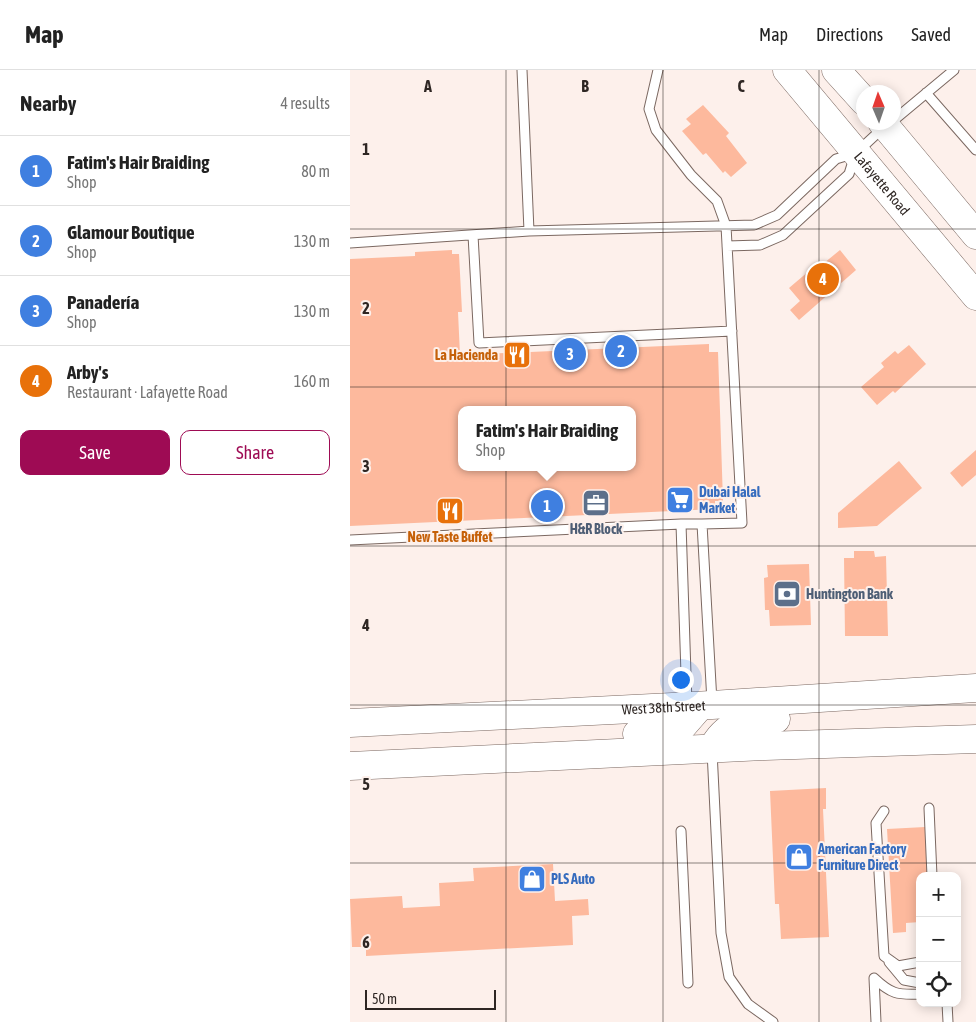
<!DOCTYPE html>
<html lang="en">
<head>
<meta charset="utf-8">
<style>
  :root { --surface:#fff; --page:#f6f6f6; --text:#222; --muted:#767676; --line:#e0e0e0; --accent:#9e0b54 }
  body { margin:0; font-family:"Asap Condensed",sans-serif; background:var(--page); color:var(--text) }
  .controls { position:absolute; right:15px; bottom:15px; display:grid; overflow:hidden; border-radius:10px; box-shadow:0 2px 12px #0003 }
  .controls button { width:45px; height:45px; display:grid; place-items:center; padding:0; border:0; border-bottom:1px solid var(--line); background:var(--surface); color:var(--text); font:25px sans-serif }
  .compass { position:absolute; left:506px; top:15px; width:45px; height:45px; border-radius:50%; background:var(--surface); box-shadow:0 2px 12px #0003; rotate:358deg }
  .scale { position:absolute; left:15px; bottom:12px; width:131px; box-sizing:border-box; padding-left:5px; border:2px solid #2e2623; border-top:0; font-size:14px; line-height:18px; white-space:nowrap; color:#2e2623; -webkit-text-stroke:4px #fdf0eb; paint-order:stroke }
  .you { position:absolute; left:330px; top:609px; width:18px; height:18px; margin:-12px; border:4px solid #fff; border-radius:50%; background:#1a73e8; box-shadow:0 0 0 8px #1a73e833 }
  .badge { display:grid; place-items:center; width:32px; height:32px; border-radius:50%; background:var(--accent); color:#fff; font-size:16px; font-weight:700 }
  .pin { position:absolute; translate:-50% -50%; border:2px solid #fff; box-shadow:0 1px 5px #0006 }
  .popup { position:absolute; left:108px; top:336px; width:178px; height:65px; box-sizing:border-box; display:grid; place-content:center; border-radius:10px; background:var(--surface); filter:drop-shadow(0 1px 4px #0005); font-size:16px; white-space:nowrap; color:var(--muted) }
  .popup b { font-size:19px; color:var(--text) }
  .popup::after { content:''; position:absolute; left:50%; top:100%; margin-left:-10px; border:10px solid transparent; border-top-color:var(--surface) }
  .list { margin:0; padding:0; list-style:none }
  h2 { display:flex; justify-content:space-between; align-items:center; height:65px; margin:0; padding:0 20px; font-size:21px }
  h2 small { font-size:16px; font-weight:400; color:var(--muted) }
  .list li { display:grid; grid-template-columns:32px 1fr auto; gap:15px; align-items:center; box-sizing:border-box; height:70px; padding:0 20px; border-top:1px solid var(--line) }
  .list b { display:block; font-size:19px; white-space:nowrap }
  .list p { margin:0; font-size:16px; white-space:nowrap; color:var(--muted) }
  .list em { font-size:16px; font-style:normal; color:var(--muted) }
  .actions { display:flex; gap:10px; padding:15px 20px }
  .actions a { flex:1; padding:11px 0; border:1px solid var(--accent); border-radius:10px; text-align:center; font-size:18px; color:var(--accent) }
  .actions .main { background:var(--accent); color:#fff }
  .icon { flex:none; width:28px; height:28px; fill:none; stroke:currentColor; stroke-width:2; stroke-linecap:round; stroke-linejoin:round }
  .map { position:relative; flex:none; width:626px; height:952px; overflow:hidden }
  header { display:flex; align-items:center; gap:30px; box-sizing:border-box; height:70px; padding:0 25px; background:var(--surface); border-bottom:1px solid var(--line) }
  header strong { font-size:24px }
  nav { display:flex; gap:28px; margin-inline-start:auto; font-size:18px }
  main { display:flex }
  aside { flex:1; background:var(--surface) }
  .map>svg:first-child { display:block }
</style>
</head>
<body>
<header>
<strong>Map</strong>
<nav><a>Map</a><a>Directions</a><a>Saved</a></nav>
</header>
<main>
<aside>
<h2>Nearby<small>4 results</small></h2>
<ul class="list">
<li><span class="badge" style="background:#3f7fe0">1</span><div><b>Fatim's Hair Braiding</b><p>Shop</p></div><em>80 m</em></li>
<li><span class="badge" style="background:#3f7fe0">2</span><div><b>Glamour Boutique</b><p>Shop</p></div><em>130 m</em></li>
<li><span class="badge" style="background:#3f7fe0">3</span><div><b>Panadería</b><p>Shop</p></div><em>130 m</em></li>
<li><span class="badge" style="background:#e8710a">4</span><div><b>Arby's</b><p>Restaurant · Lafayette Road</p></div><em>160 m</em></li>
</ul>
<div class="actions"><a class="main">Save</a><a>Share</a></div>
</aside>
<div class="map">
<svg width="626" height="952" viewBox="0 0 626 952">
  <rect width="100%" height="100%" fill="#fdf0eb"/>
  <!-- building -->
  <path fill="#fdb99d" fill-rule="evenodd" d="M353 35 379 63 376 66 397 93 381 107 375 101 373 103 356 83 353 85 332 61 341 54 336 49Z
    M102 180V184H109L112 242H108L110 285 359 274V282H368L373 431H365V439L0 456V189L65 186V182ZM112 340H282V397H112Z
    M490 180 506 200 449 250 440 240 450 231 439 218 466 195 468 198Z
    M559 275 576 294 545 323 543 321 527 335 511 317 534 297 531 293 545 281 548 284Z
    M626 380V405L612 417 600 403Z
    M549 391 572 418 527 456 488 458V443Z
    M504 481H524L525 487 536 486 538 566H495L494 488H504Z
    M459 494 461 555 420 556 419 540H415L414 508 418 507 417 495Z
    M476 718V739H473L479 867 431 869 429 834H425L420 721Z
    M575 757 579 806H570V852L556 853V862L543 863 537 759Z
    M203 794 205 831 238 829 239 845 222 846 223 875 16 886V877H2L0 829 52 826 53 838 90 836 89 813 124 811 123 798Z"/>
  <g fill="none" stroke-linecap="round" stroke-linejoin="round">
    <!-- lane casing -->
    <g stroke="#7b6861" stroke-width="11">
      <path id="lane" d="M172 0 179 161 404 155 427 145 486 89 506 83 534 57
        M308 0 299 39 306 60 341 105 367 131 376 156 392 453 352 454
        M576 23 626 80
        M544 50 604 0
        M123 165 129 273 382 261
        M0 173 179 161
        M377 176 410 175 433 165 499 104 504 88
        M0 470 331 454
        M337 634 331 454H352L362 632
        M362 681 371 863 379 907 398 934 423 952
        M579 738 582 806
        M534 741 526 753 534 886 548 896 570 892
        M331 761 338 913
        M539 892 554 910 570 913
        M524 908C541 924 547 925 570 924
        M524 908 526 952
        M597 933 598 952"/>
    </g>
    <!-- primary casing -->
    <g stroke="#7b6861" stroke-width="29">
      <g id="primary">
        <path id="s1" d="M437 0 626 226"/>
        <path d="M486 0 514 31"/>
        <path d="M532 52 626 165"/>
        <path id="s2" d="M0 653 362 635 626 618"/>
        <path d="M287 664 330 659 350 636"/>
        <path d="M362 679C378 649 397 652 426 649"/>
        <path d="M0 696 415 676 626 669"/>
      </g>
    </g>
    <!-- lane -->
    <use href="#lane" stroke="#fff" stroke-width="9"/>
    <!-- primary -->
    <use href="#primary" stroke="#fff" stroke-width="28"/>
  </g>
  <!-- grid -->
  <path fill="none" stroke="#2e2623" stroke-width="1" stroke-opacity="0.55" d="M156 0V952M313 0V952M469 0V952M0 159H626M0 317H626M0 476H626M0 635H626M0 793H626"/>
  <!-- icons -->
  <defs>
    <g id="restaurant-square" transform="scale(1.4375)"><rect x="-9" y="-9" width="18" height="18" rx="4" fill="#e8710a" stroke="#fdf0eb"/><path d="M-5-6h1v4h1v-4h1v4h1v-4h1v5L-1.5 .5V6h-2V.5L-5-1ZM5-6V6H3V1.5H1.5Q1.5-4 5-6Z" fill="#fff"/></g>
    <g id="supermarket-square" transform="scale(1.4375)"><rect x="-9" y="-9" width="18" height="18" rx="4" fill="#3f7fe0" stroke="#fdf0eb"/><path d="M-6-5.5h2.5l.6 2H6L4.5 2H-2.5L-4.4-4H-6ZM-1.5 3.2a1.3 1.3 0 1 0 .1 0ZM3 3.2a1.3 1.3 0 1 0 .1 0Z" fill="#fff"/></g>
    <g id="office-square" transform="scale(1.4375)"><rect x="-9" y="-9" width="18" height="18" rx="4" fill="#5c6f8a" stroke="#fdf0eb"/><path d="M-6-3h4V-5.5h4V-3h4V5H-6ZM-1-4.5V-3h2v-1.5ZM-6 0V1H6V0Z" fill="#fff"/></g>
    <g id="bank-square" transform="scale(1.4375)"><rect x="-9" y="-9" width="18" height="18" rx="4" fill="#5c6f8a" stroke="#fdf0eb"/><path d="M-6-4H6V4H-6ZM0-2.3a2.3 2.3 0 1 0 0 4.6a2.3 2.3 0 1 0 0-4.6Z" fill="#fff"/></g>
    <g id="shop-square" transform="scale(1.4375)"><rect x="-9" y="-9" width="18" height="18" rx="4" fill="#3f7fe0" stroke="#fdf0eb"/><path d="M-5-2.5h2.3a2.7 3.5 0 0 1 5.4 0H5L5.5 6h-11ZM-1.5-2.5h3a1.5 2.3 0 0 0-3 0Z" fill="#fff"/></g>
  </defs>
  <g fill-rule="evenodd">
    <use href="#restaurant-square" x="167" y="285"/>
    <use href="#supermarket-square" x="330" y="430"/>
    <use href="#office-square" x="246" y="433"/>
    <use href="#restaurant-square" x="100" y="441"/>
    <use href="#bank-square" x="437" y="524"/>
    <use href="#shop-square" x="449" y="787"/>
    <use href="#shop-square" x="182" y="809"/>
  </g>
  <g text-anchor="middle" stroke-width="4" stroke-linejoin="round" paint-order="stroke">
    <!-- street labels -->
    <g font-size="14" fill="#2e2623" stroke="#fdf0eb">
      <text dy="5" stroke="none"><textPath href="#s1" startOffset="148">Lafayette Road</textPath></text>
      <text dy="5" stroke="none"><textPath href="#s2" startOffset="314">West 38th Street</textPath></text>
    </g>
    <!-- food labels -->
    <g font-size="14" font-weight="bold" fill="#c56008" stroke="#fdf0eb" text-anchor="end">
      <text x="148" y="290">La Hacienda</text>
      <text x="100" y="472" text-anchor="middle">New Taste Buffet</text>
    </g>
    <!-- shop labels -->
    <g font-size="14" font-weight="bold" fill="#366cbe" stroke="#fdf0eb" text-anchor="start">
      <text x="349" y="427">Dubai Halal<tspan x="349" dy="16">Market</tspan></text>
      <text x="468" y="784">American Factory<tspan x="468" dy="16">Furniture Direct</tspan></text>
      <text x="201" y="814">PLS Auto</text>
    </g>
    <!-- service labels -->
    <g font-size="14" font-weight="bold" fill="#4e5e75" stroke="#fdf0eb">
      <text x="246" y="464">H&amp;R Block</text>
      <text x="456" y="529" text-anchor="start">Huntington Bank</text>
    </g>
  </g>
  <g font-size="16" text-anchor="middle" font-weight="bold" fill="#2e2623" stroke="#fdf0eb" stroke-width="4" stroke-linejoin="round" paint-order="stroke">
    <text x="78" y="22">A</text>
    <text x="235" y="22">B</text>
    <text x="391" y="22">C</text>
    <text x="16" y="85">1</text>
    <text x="16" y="244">2</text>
    <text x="16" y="402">3</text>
    <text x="16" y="561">4</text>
    <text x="16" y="720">5</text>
    <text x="16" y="878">6</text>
  </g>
</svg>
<div class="controls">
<button>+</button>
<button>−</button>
<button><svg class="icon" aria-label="locate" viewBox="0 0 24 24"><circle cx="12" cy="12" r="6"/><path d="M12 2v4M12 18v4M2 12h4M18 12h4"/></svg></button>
</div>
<svg class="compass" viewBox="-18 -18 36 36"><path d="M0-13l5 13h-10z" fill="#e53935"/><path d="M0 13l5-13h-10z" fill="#767676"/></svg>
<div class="scale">50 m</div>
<div class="you"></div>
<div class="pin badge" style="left:197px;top:436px;background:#3f7fe0">1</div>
<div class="popup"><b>Fatim's Hair Braiding</b>Shop</div>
<div class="pin badge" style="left:271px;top:281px;background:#3f7fe0">2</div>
<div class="pin badge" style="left:220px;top:284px;background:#3f7fe0">3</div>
<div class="pin badge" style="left:473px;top:209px;background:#e8710a">4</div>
</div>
</main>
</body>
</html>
